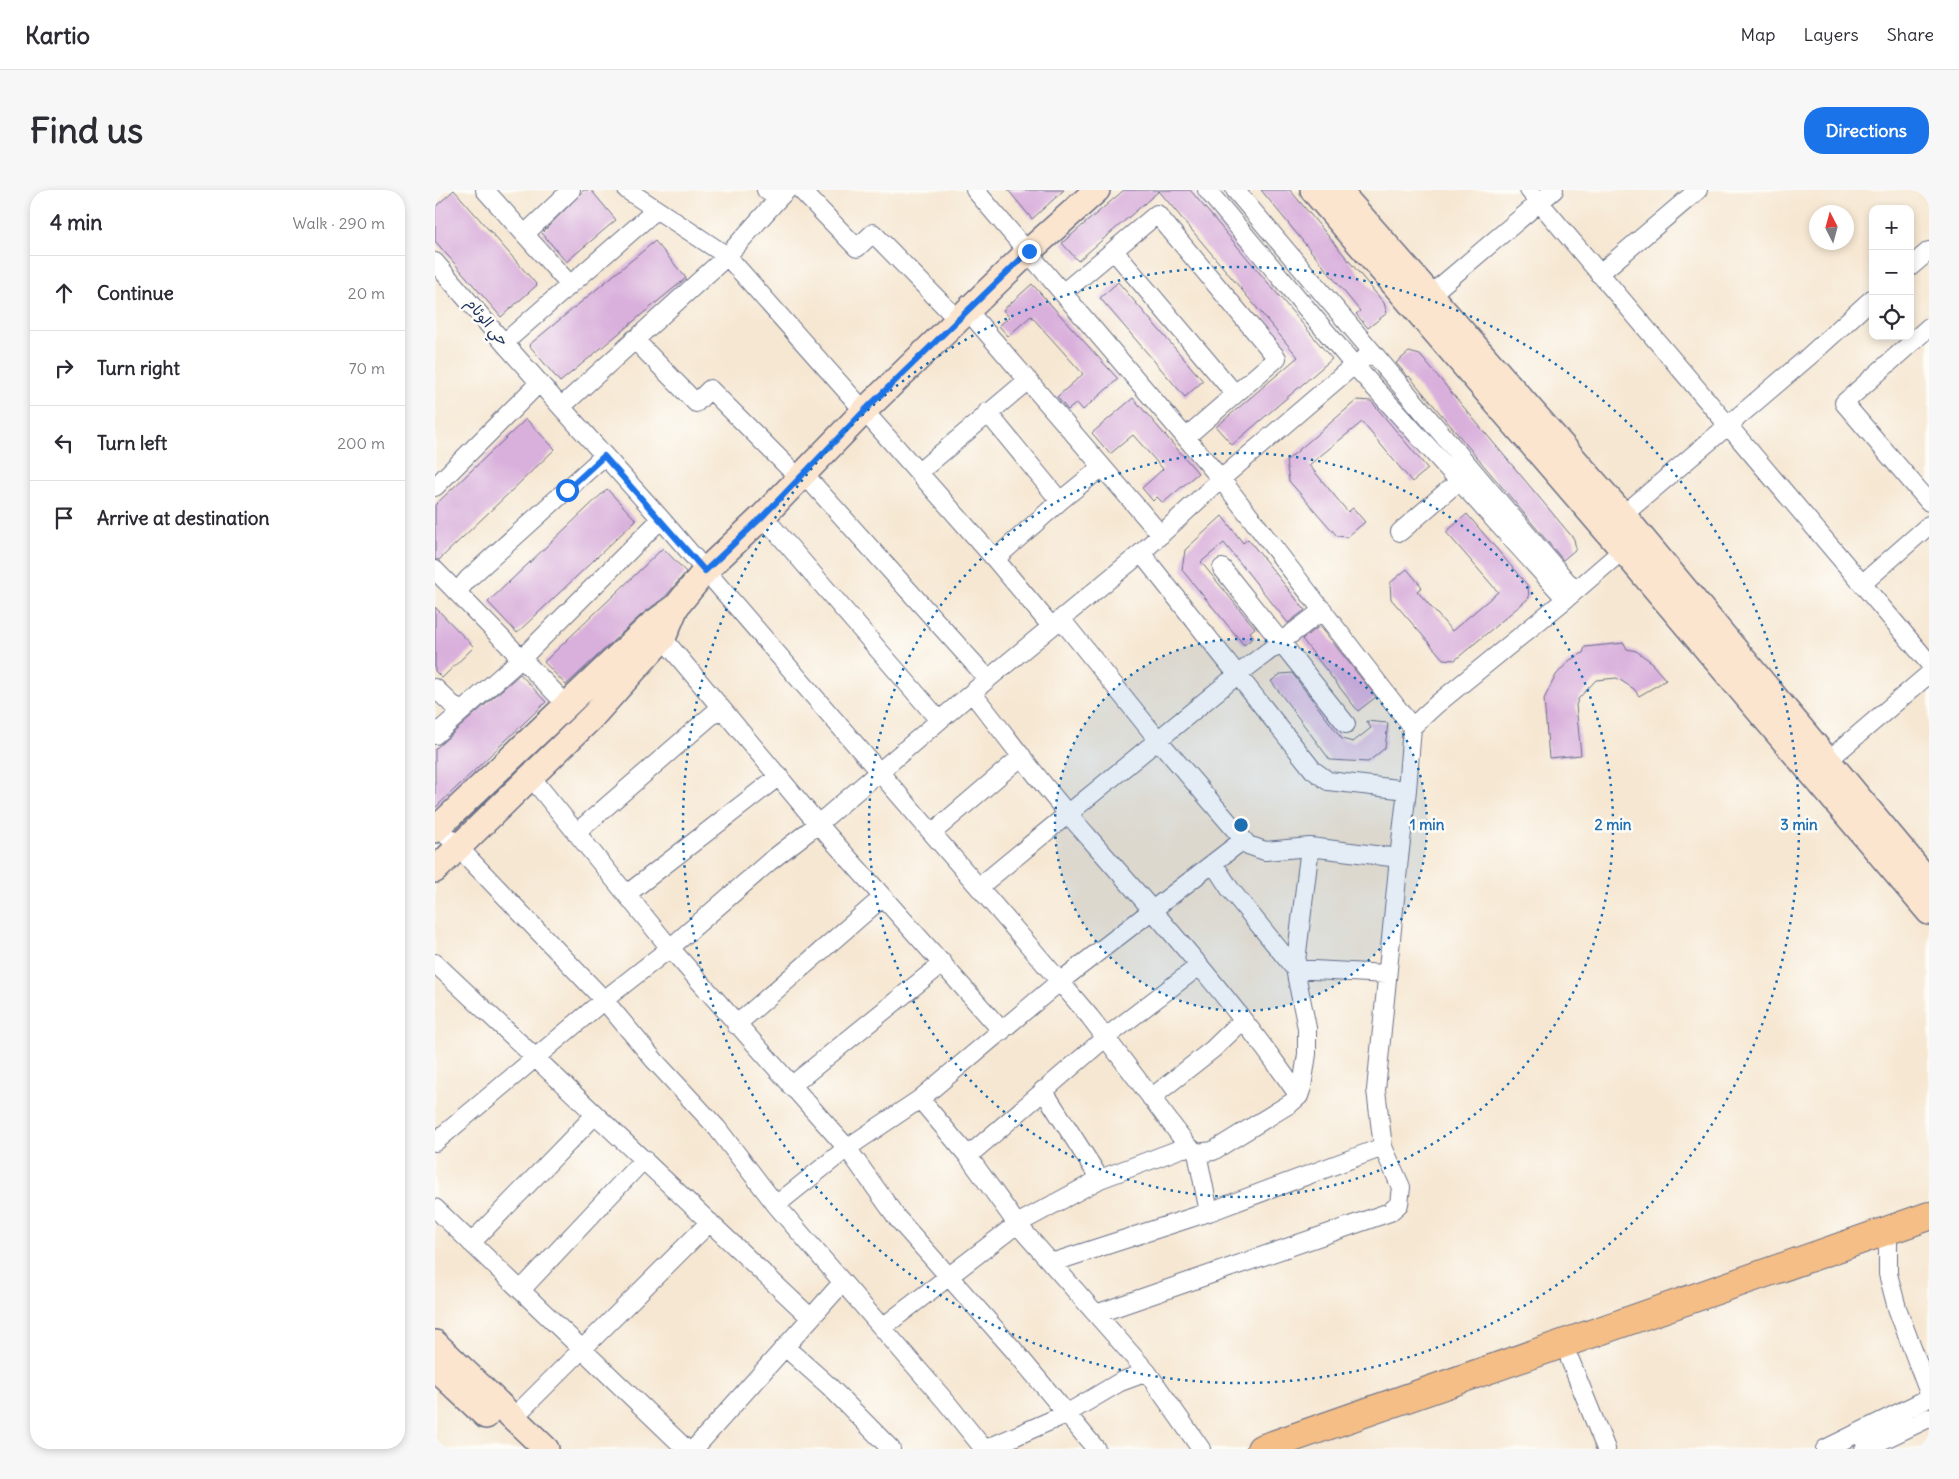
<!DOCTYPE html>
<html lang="en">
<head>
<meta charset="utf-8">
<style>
  :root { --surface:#fff; --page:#f7f7f7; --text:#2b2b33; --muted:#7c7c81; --line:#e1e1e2; --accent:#1a73e8 }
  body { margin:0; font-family:Delius,"Playpen Sans Arabic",sans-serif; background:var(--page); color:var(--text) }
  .controls { position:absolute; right:15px; top:15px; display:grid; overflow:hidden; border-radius:10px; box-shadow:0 2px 8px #0003 }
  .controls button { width:45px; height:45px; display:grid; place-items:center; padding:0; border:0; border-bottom:1px solid var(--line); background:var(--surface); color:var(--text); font:25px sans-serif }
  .compass { position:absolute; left:1374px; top:15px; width:45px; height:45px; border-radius:50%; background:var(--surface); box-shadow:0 2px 8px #0003; rotate:354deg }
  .stop { position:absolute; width:15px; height:15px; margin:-11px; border:4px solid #1a73e8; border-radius:50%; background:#fff }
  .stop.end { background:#1a73e8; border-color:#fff; box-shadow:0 1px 5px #0008 }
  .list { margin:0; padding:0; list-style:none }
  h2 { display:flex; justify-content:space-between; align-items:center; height:65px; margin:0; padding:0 20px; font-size:21px }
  h2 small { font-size:16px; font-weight:400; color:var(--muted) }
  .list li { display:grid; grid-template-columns:32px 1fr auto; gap:15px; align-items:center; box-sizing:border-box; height:75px; padding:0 20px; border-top:1px solid var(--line) }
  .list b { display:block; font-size:19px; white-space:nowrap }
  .list em { font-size:16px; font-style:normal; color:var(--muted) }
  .icon { flex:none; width:28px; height:28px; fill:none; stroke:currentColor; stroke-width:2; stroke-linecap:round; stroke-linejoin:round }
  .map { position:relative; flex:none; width:1494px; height:1259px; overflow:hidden; border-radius:20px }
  header { display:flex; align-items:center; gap:30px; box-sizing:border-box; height:70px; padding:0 25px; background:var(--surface); border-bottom:1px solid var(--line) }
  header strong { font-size:24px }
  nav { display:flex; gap:28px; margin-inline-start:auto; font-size:18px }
  .intro { display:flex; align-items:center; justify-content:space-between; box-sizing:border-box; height:120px; padding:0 30px }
  h1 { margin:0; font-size:35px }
  .button { padding:12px 22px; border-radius:20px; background:var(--accent); color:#fff; font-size:18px; font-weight:700 }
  main { display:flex; gap:30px; padding:0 30px }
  aside { flex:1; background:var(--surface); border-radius:20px; box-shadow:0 2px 8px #0003 }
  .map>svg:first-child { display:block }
</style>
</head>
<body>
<header>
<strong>Kartio</strong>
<nav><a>Map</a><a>Layers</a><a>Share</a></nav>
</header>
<div class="intro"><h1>Find us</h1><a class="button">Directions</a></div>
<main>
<aside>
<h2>4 min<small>Walk · 290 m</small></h2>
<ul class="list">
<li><svg class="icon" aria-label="ahead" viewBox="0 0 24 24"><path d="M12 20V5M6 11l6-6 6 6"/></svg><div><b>Continue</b></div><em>20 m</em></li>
<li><svg class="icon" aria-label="right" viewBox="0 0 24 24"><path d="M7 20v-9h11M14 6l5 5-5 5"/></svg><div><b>Turn right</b></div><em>70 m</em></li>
<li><svg class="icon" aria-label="left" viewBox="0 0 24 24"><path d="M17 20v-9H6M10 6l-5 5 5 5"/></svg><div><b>Turn left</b></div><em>200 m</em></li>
<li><svg class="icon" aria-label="arrive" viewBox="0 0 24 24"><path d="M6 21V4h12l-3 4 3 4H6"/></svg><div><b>Arrive at destination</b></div></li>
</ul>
</aside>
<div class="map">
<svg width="1494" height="1259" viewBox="0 0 1494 1259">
  <rect width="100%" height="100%" fill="#fdfcf7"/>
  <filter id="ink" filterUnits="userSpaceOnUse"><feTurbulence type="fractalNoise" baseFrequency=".02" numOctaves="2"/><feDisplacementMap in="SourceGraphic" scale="10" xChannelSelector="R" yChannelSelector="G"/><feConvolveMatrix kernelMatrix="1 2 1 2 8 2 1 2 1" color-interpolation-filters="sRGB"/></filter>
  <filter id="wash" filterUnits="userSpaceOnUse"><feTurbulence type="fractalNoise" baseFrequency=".0096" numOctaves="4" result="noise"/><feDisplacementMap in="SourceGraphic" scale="20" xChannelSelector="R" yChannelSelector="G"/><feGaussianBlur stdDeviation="1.12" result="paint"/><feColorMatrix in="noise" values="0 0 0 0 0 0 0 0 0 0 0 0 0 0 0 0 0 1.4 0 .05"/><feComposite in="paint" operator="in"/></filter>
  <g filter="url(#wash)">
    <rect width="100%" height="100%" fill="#f6e7d2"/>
    <g id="blocks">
      <!-- building -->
      <path fill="#d9b0dc" d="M19 0 102 95 66 127 0 51V17Z
        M149 0H156L181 30 131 72 107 43Z
        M573 0H629L597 29Z
        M689 0H755L897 169 797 255 781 237 863 167 724 1 643 71 627 53Z
        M826 0H855L949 113 952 123 933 138 921 124 925 121Z
        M220 51 251 88 125 192 94 155Z
        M683 92 768 191 750 207 665 108Z
        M597 94 683 189 648 220 642 213 633 220 622 207 648 184 596 126 573 146 564 136 574 127 568 120Z
        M974 162 985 165 1139 349 1141 359 1128 370 974 186 973 187 961 173Z
        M698 208 763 283 728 313 722 307 718 311 707 298 728 279 698 245 675 264 657 243Z
        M922 210 936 211 993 279 977 292 927 232 874 275 913 322 918 318 930 332 912 347 902 346 854 291 851 271Z
        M91 229 120 259 4 370H0V315Z
        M172 299 201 330 82 443 53 412Z
        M1032 324 1093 396 1094 408 1020 470 1008 469 956 409 955 393 972 379 987 397 982 401 1017 441 1063 402 1011 342Z
        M787 326 808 353 813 349 870 420 853 433 789 353 766 372 820 438 815 442 819 447 809 455 747 380 750 360Z
        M228 358 251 382 231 406 206 425 131 495 109 472Z
        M0 417 39 457 7 488 0 481Z
        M885 436 941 507 923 521 867 449Z
        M1189 453 1192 459 1201 461 1218 473 1217 474 1231 490 1204 506 1199 499 1182 488 1161 490 1144 508 1141 515 1146 565 1114 568 1109 509 1121 485 1135 470 1148 463 1150 457Z
        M857 483 907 549 918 552 936 538 931 531 953 533 950 558 933 572 895 570 836 491 846 484Z
        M85 484 111 512 0 618V559Z"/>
    </g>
  </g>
  <g filter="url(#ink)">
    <use href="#blocks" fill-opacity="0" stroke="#686f87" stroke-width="1"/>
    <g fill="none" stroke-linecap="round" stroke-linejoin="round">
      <!-- street casing -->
      <g stroke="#686f87" stroke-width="20">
        <path id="street" d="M50 0 135 95 221 20
          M192 0 292 66 343 9
          M331 0 343 9 352 0
          M366 0 422 58 438 43 524 131
          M540 0 786 289 977 537
          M772 0 919 175 1131 409
          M800 0 1140 401
          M1094 0 1494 473
          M90 44 136 0
          M679 61 800 204
          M0 72 69 153 226 329 597 759 655 827 753 956 762 963 778 961 856 913 864 906C795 806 714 716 634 625 600 586 570 544 537 503
          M1475 77 1494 61
          M1164 84 1263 0
          M629 102 722 24 842 168 751 247
          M994 106 1119 0
          M534 122 726 345
          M1494 137 1409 213 1494 312
          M199 149 261 213 275 199 364 288
          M69 153 135 95
          M126 217 292 66 560 369 616 436
          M552 222 625 311
          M484 282 593 190
          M368 283 553 489
          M0 297 104 193
          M1188 325 1372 168 1438 108
          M328 326 504 530
          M965 342 1034 282
          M706 363 878 580 893 591 972 600
          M560 369 625 311 667 277
          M787 378 911 534
          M0 380 132 515
          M1427 394 1494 335
          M22 402 33 389 169 266
          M626 429 724 551 813 655 830 661 875 657 964 668 941 900 948 957 966 997 964 1014 955 1022 932 1030 661 1124
          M221 440 383 634 567 841
          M0 498 25 522
          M0 545 87 468 226 329
          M1384 578 1494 484
          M96 587 235 758 412 958 462 1028 577 1158 661 1259
          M0 633 169 810 220 871 282 938 341 1015 512 1213 549 1259
          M141 643 285 518
          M497 643 587 566
          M964 668 972 600 977 537 1002 514 1131 409 1196 353
          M778 673 795 699 860 779 952 784
          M544 697 802 485 888 420
          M192 704 344 586
          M0 773 376 1128
          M301 835 448 707
          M356 896 508 773
          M608 900 665 989
          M864 906 867 897 872 864V838L860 779 875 657
          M716 908 778 859 808 830
          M485 909 533 966 582 1034 712 1182 766 1259
          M0 952 169 810 235 758 334 672 383 634 553 489 706 363 786 289 919 175 938 163
          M762 963 774 1022
          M533 966 670 848 764 776
          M341 1015 412 958 485 909 623 793 808 650
          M0 1018 251 1259
          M1453 1040V1084L1462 1118 1494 1203
          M36 1053 160 925
          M616 1073 774 1022 948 957
          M86 1100 209 969
          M448 1137 582 1034 665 989 753 956
          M350 1157 394 1196 456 1259
          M1135 1170 1171 1259
          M78 1228 275 1032
          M259 1259 407 1093
          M551 1259 631 1224 685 1192 712 1182
          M1390 1259 1494 1208
          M1429 1259 1494 1228"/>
      </g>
      <!-- secondary casing -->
      <g stroke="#686f87" stroke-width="28">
        <path id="secondary" d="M878 0 1188 360 1494 722
          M903 0 1188 325 1494 692
          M0 640 216 435 241 417 270 381 328 326 430 220 594 61 662 0
          M0 680 157 527 228 448 241 417
          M0 1153 111 1259
          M0 1178 51 1226"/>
      </g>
      <!-- primary casing -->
      <g stroke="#686f87" stroke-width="30">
        <path id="primary" d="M826 1259 1494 1026"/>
      </g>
      <!-- street -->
      <use href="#street" stroke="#fff" stroke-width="18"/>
      <!-- secondary -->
      <use href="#secondary" stroke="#fbe5cf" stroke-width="25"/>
      <!-- primary -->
      <use href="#primary" stroke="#f5be86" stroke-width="28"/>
    </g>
  </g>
  <g fill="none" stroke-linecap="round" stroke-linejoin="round" filter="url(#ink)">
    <!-- route -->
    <path stroke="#1a73e8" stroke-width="6" d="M132 300 169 266 270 381 328 326 430 220 594 61"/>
  </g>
  <!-- distance rings -->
  <circle cx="806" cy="635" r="186" fill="#1f6fb2" fill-opacity=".12"/>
  <g fill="none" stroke="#1f6fb2" stroke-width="2.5" stroke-dasharray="2.5 5">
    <circle cx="806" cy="635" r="186"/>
    <circle cx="806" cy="635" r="372"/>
    <circle cx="806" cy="635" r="558"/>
  </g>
  <g text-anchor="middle" stroke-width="5" stroke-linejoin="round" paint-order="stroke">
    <!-- street labels -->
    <g font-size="15" fill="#1b2f5e" stroke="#fdfcf7">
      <text transform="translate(52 132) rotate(50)" y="5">حي الوئام</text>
    </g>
  </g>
  <circle cx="806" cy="635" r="8" fill="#1f6fb2" stroke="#fdfcf7" stroke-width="2.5"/>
  <g font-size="15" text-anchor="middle" font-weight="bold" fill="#1f6fb2" stroke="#fdfcf7" stroke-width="5" stroke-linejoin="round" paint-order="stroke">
    <text x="992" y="640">1 min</text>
    <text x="1178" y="640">2 min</text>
    <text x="1364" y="640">3 min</text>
  </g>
</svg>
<div class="controls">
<button>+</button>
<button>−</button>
<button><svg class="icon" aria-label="locate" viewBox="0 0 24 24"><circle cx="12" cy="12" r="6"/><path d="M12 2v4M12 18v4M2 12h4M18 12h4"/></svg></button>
</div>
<svg class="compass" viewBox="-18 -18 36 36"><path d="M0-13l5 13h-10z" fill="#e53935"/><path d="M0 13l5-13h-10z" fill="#7c7c81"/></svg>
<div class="stop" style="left:132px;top:300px"></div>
<div class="stop end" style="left:594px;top:61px"></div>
</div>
</main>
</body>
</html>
